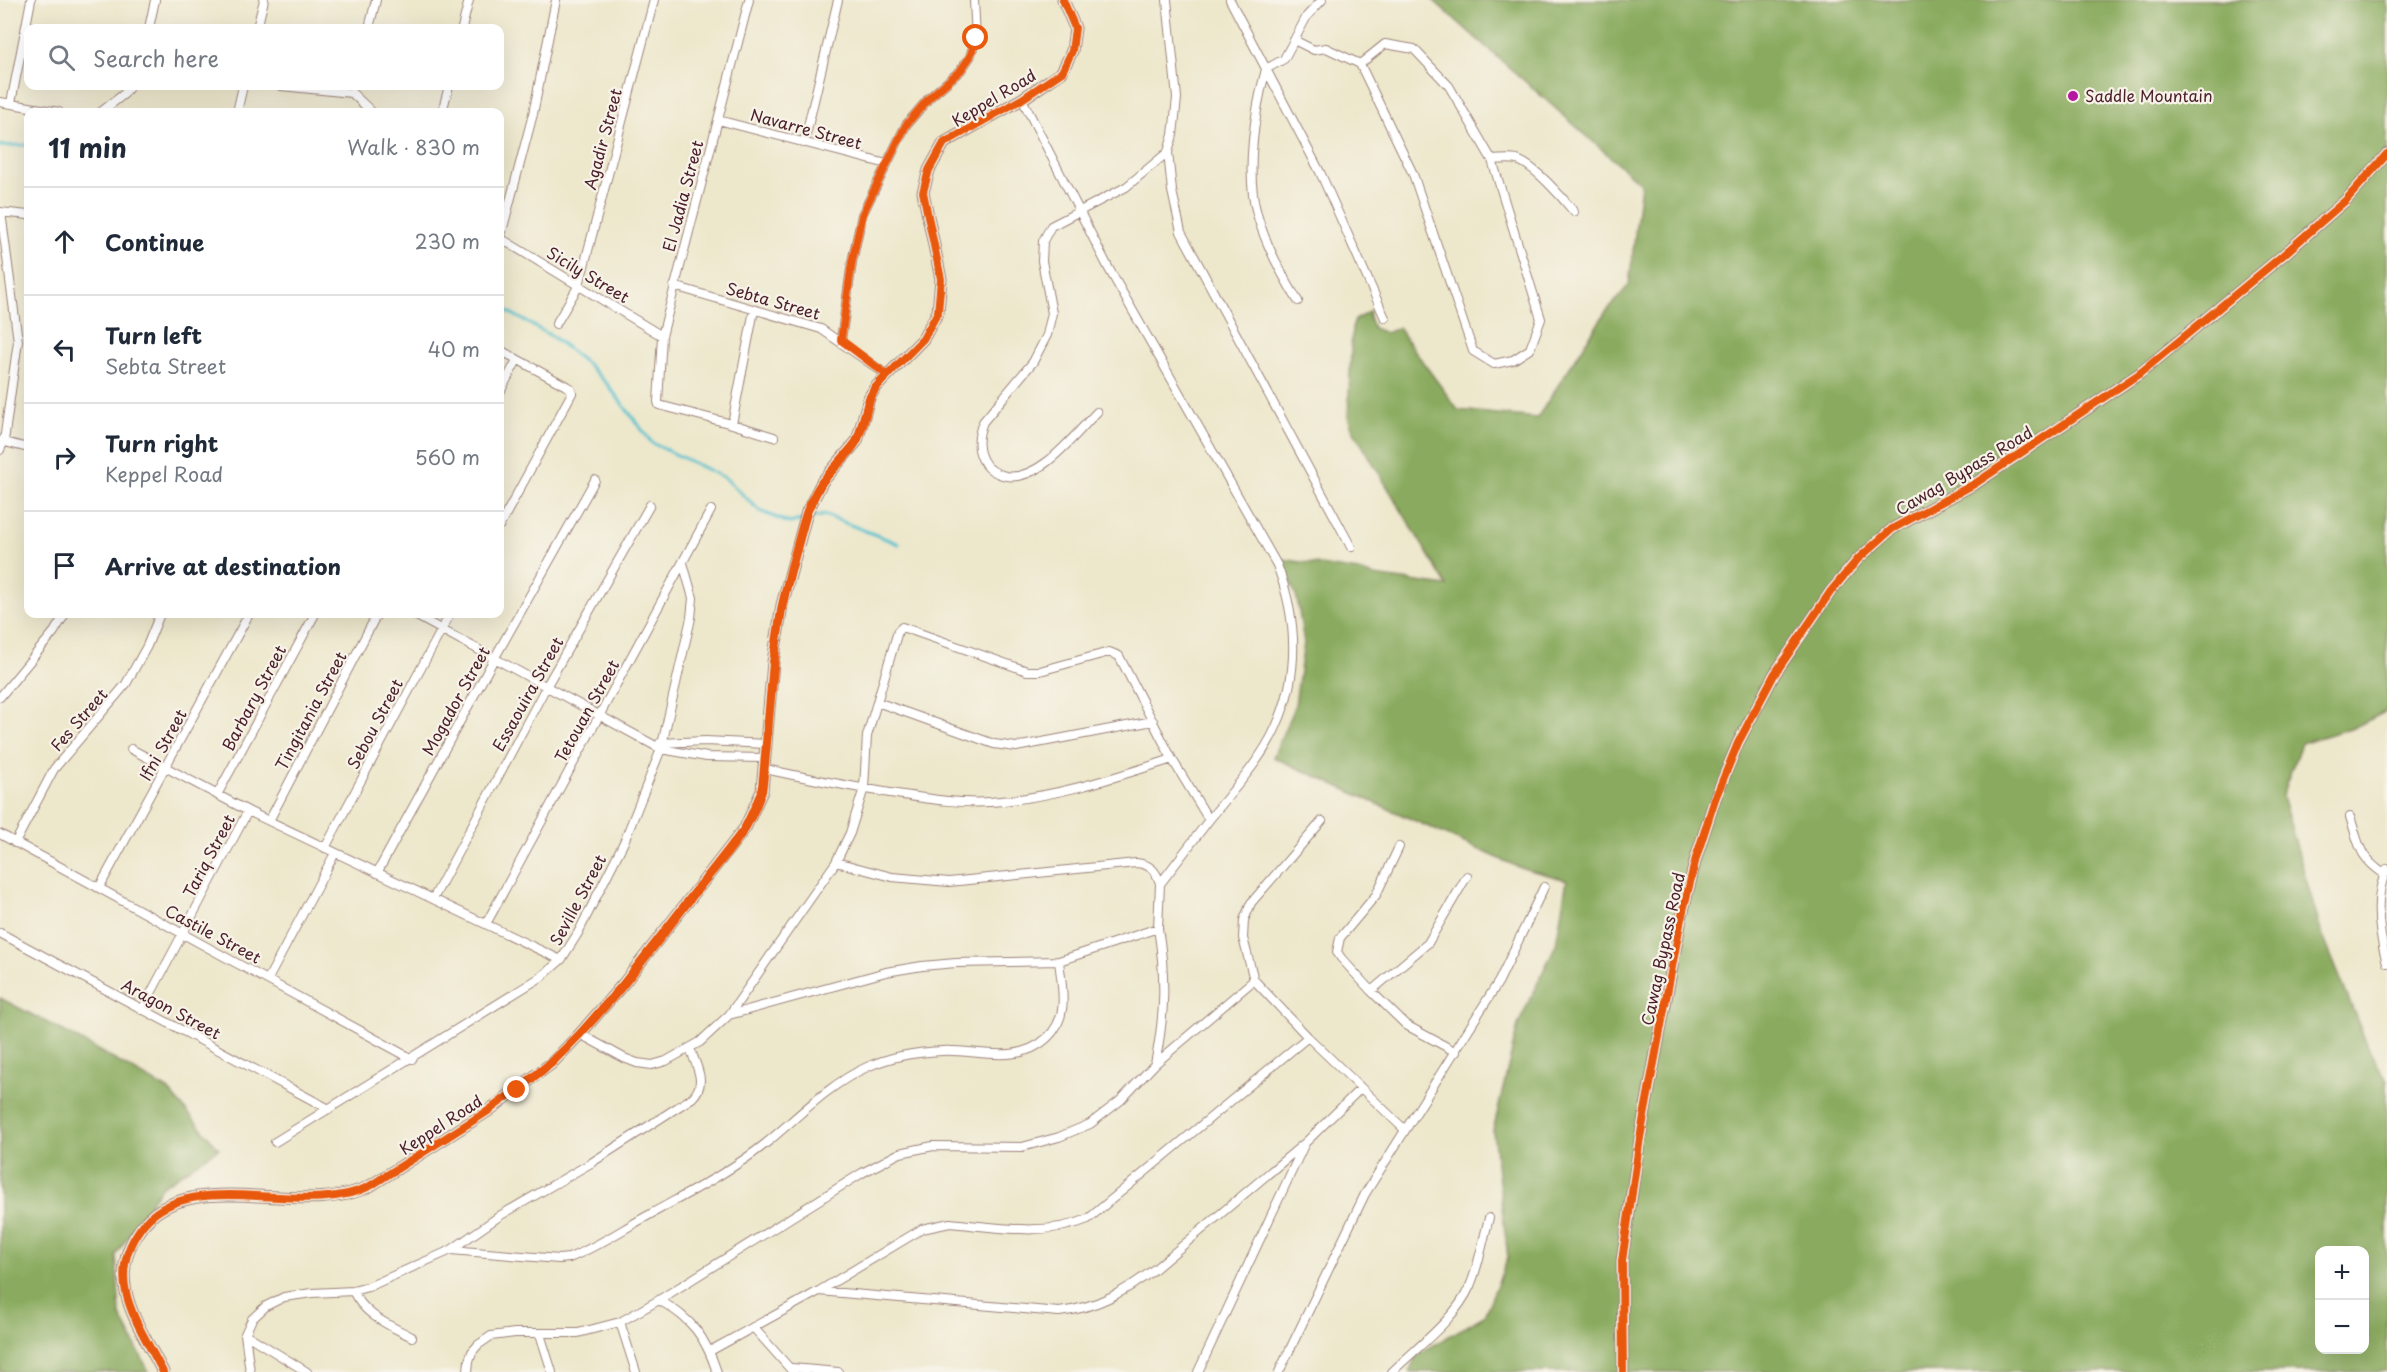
<!DOCTYPE html>
<html lang="en">
<head>
<meta charset="utf-8">
<style>
  :root { --surface:#fff; --page:#f2f2f3; --text:#1f2937; --muted:#747a83; --line:#e0e1e3 }
  body { margin:0; font-family:"Playpen Sans",sans-serif; background:var(--page); color:var(--text) }
  .controls { position:absolute; right:18px; bottom:18px; display:grid; overflow:hidden; border-radius:12px; box-shadow:0 6px 24px #0002 }
  .controls button { width:54px; height:54px; display:grid; place-items:center; padding:0; border:0; border-bottom:2px solid var(--line); background:var(--surface); color:var(--text); font:30px sans-serif }
  .stop { position:absolute; width:18px; height:18px; margin:-14px; border:4px solid #ea580c; border-radius:50%; background:#fff }
  .stop.end { background:#ea580c; border-color:#fff; box-shadow:0 2px 6px #0008 }
  .list { margin:0; padding:0; list-style:none }
  h2 { display:flex; justify-content:space-between; align-items:center; height:78px; margin:0; padding:0 24px; font-size:26px }
  h2 small { font-size:20px; font-weight:400; color:var(--muted) }
  .list li { display:grid; grid-template-columns:39px 1fr auto; gap:18px; align-items:center; box-sizing:border-box; height:108px; padding:0 24px; border-top:2px solid var(--line) }
  .list b { display:block; font-size:22px; white-space:nowrap }
  .list p { margin:0; font-size:20px; white-space:nowrap; color:var(--muted) }
  .list em { font-size:20px; font-style:normal; color:var(--muted) }
  .icon { flex:none; width:33px; height:33px; fill:none; stroke:currentColor; stroke-width:2; stroke-linecap:round; stroke-linejoin:round }
  .map { position:relative; flex:none; width:2387px; height:1372px; overflow:hidden }
  .search { position:absolute; background:var(--surface); box-shadow:0 6px 24px #0002; left:24px; top:24px; width:480px; height:66px; display:flex; align-items:center; gap:15px; box-sizing:border-box; padding:0 21px; border-radius:12px; color:var(--muted); font-size:22px }
  .panel { position:absolute; background:var(--surface); box-shadow:0 6px 24px #0002; left:24px; top:108px; width:480px; height:510px; border-radius:12px }
  .map>svg:first-child { display:block }
</style>
</head>
<body>
<div class="map">
<svg width="2387" height="1372" viewBox="0 0 2387 1372">
  <rect width="100%" height="100%" fill="#f7f3e8"/>
  <filter id="ink" filterUnits="userSpaceOnUse"><feTurbulence type="fractalNoise" baseFrequency=".0167" numOctaves="2"/><feDisplacementMap in="SourceGraphic" scale="12" xChannelSelector="R" yChannelSelector="G"/><feConvolveMatrix kernelMatrix="1 2 1 2 8 2 1 2 1" color-interpolation-filters="sRGB"/></filter>
  <filter id="wash" filterUnits="userSpaceOnUse"><feTurbulence type="fractalNoise" baseFrequency=".008" numOctaves="4" result="noise"/><feDisplacementMap in="SourceGraphic" scale="24" xChannelSelector="R" yChannelSelector="G"/><feGaussianBlur stdDeviation="1.35" result="paint"/><feColorMatrix in="noise" values="0 0 0 0 0 0 0 0 0 0 0 0 0 0 0 0 0 1.4 0 .05"/><feComposite in="paint" operator="in"/></filter>
  <g filter="url(#wash)">
    <rect width="100%" height="100%" fill="#ede7cb"/>
    <!-- forest -->
    <path fill="#8aab5f" stroke="#6a6545" stroke-width="1.5" fill-rule="evenodd" d="M1433 0H2387V711L2357 726 2301 743 2282 796 2321 931 2370 1052 2387 1081V1372H1409L1418 1354 1484 1316 1508 1258 1493 1131 1518 1025 1556 944 1567 880 1518 867 1273 757 1295 705 1304 643 1297 599 1282 559 1358 571 1374 576 1447 586 1353 430 1348 417 1352 329 1355 320 1370 311 1369 317 1373 328 1386 333 1398 328 1458 410 1537 418 1605 313 1629 285 1641 184ZM2320 1250H2364V1350H2320Z
      M0 998 69 1034 168 1090 219 1148 161 1187 116 1255 120 1315 149 1372H0Z"/>
    <g fill="none" stroke-linecap="round" stroke-linejoin="round">
      <!-- stream -->
      <path stroke="#56c1d0" stroke-width="3" d="M0 146 28 145
        M500 307 553 337 587 364 608 385 652 443 725 478 760 511 789 523 825 515 899 544"/>
    </g>
  </g>
  <g filter="url(#ink)">
    <g fill="none" stroke-linecap="round" stroke-linejoin="round">
      <!-- street casing -->
      <g stroke="#9c837b" stroke-width="10">
        <path id="street" d="M749 0 662 336 658 402 659 405 732 424 754 310
          M1167 0 1177 98 1173 135 1168 152 1172 191 1181 232 1351 547
          M1230 0 1320 172 1385 318
          M149 28 155 0
          M257 28 264 0
          M369 28 376 0
          M462 28 469 0
          M1294 40 1314 50 1326 48 1360 64 1413 174 1473 351 1494 364 1513 360 1530 349 1541 319 1492 160
          M1360 64 1385 44 1414 49 1449 86 1492 160C1500 160 1509 158 1517 160 1534 165 1563 198 1574 212
          M281 86 352 93 372 112
          M1022 99 1109 269 1277 565C1297 618 1300 674 1276 727 1261 761 1232 791 1209 820
          M0 102 59 112
          M11 103 31 0
          M101 112 124 94 130 86
          M237 112 243 86
          M442 112 449 86
          M718 120 887 164
          M804 143 838 0
          M0 212 28 215
          M500 238 662 336
          M500 239 533 114 556 0
          M674 286 821 329 887 375
          M1298 301C1282 275 1265 244 1257 214 1245 173 1255 110 1266 69L1284 59 1307 16 1322 0
          M556 324 579 285 654 0
          M841 340 852 262 862 215 906 125 929 98 961 70 970 57 976 38 974 0
          M500 350 570 388 572 393 500 525
          M500 392 517 360
          M1097 412C1075 434 1037 486 1002 475 996 473 990 470 986 465 976 452 977 437 983 422L1033 362 1047 335 1052 313 1042 261 1043 241 1051 226 1126 187 1168 152
          M732 424 774 437
          M1 441 28 448
          M0 450 4 441 18 341 1 212
          M413 614 661 749 707 757 765 758
          M0 697 54 632 65 614
          M877 702 994 744 1016 747 1153 721
          M660 743 706 741 767 744
          M131 749 248 811 561 960
          M765 769C806 778 848 786 890 793 923 798 957 804 990 802 1053 798 1113 778 1172 759
          M217 795 315 614
          M2350 817C2360 846 2358 856 2384 874
          M269 821 377 614
          M1322 821 1251 903 1244 920 1243 938 1254 980 1308 1037 1404 1129
          M0 834 412 1059
          M15 843 54 769 126 684 147 646 160 614
          M1399 847 1376 895 1340 938 1337 952 1341 958 1371 991 1406 1025 1456 1052
          M325 848 450 614
          M836 862 892 877 949 882 1136 863C1150 864 1157 871 1160 884
          M2387 869C2373 897 2379 934 2387 963
          M377 873 494 659 595 480
          M99 888 249 614
          M433 899 546 687 650 505
          M486 924 711 510
          M0 933 329 1109
          M268 979 335 853
          M1371 991 1428 943 1467 876
          M142 1010 248 811
          M729 1015 886 972 922 966 956 963 1059 961 1158 928C1166 977 1165 1015 1155 1064
          M580 1034 624 1058 637 1063 652 1065 666 1061 700 1042 729 1015 836 862 850 833 864 788 867 736 898 631 902 627 1027 671H1040L1109 652 1119 656 1172 759 1209 820 1160 884 1158 928
          M275 1142 541 977 561 960 578 933 624 842 661 749 691 618 693 598 683 563
          M451 1250 559 1259 569 1258C597 1247 623 1229 649 1215 688 1193 730 1172 765 1144 798 1117 828 1085 867 1067 889 1057 918 1052 942 1051 977 1049 1017 1066 1047 1038 1070 1017 1062 988 1059 961
          M353 1291C365 1316 389 1325 412 1337
          M819 1291 922 1229 950 1223C996 1227 1045 1237 1088 1219L1308 1037
          M659 1300C692 1319 705 1336 717 1372
          M620 1322 636 1372
          M753 1327 793 1372
          M245 1334 307 1372
          M540 1334 552 1372
          M710 1351 819 1291 1059 1312C1097 1308 1126 1291 1156 1268L1306 1142 1360 1089
          M792 1368 838 1372
          M250 1372 245 1334 252 1319 266 1306 284 1297 312 1293 353 1291 368 1287 451 1250 501 1215 591 1163 692 1098C708 1083 696 1066 690 1048
          M468 1372 469 1361 472 1352 478 1345 491 1336 515 1333H578L620 1322 659 1300 862 1173 900 1153 933 1146 1022 1147 1059 1137 1090 1124 1121 1100 1155 1064 1254 980
          M1198 1372 1304 1145
          M1279 1372 1365 1194 1499 981 1544 887
          M1392 1372C1418 1346 1455 1320 1470 1286 1479 1265 1483 1240 1489 1218"/>
      </g>
      <!-- secondary casing -->
      <g stroke="#9c837b" stroke-width="13">
        <path id="secondary" d="M163 1372C139 1324 103 1281 140 1229 186 1163 304 1220 370 1186L488 1111 552 1063 580 1034 624 983 745 828 762 791 773 662 782 605 807 512 822 482 857 441 869 398 875 388 923 339 938 312 941 279 923 192 929 170 944 143 1022 99 1062 72 1072 51 1075 28 1063 0
          M1623 1372 1622 1261 1640 1138 1681 919 1696 858 1715 799 1738 743 1774 675 1831 591 1858 559 1892 529 1976 483 2139 374 2282 256 2346 200 2387 154"/>
      </g>
      <!-- street -->
      <use href="#street" stroke="#fff" stroke-width="8"/>
      <!-- secondary -->
      <use href="#secondary" stroke="#fff" stroke-width="10"/>
      <!-- cycleway casing -->
      <g stroke="#f7f3e8" stroke-width="11">
        <path id="cycleway" d="M163 1372C139 1324 103 1281 140 1229 186 1163 304 1220 370 1186L488 1111 552 1063 580 1034 624 983 745 828 762 791 773 662 782 605 807 512 822 482 857 441 869 398 875 388 923 339 938 312 941 279 923 192 929 170 944 143 1022 99 1062 72 1072 51 1075 28 1063 0
          M1623 1372 1622 1261 1640 1138 1681 919 1696 858 1715 799 1738 743 1774 675 1831 591 1858 559 1892 529 1976 483 2139 374 2282 256 2346 200 2387 154"/>
      </g>
      <!-- cycleway -->
      <use href="#cycleway" stroke="#e8590c" stroke-width="8"/>
    </g>
  </g>
  <g fill="none" stroke-linecap="round" stroke-linejoin="round" filter="url(#ink)">
    <!-- route -->
    <path stroke="#ea580c" stroke-width="8" d="M517 1090C587 1038 641 964 694 894 720 861 756 826 763 783 772 704 773 625 796 549 801 530 806 510 815 493 825 473 845 462 855 444 871 417 861 401 887 375L841 340 852 262 862 215 906 125 929 98 961 70 970 57 976 38"/>
  </g>
  <!-- markers -->
  <circle fill="#b5179e" stroke="#f7f3e8" stroke-width="2" cx="2073" cy="96" r="6"/>
  <g text-anchor="middle" stroke-width="4.5" stroke-linejoin="round" paint-order="stroke">
    <!-- poi labels -->
    <g font-size="16" fill="#4a1f2b" stroke="#f7f3e8" text-anchor="start">
      <text x="2085" y="102">Saddle Mountain</text>
    </g>
    <!-- street labels -->
    <g font-size="16" fill="#4a1f2b" stroke="#f7f3e8">
      <text transform="translate(994 98) rotate(-31)" y="6">Keppel Road</text>
      <text transform="translate(806 129) rotate(15)" y="6">Navarre Street</text>
      <text transform="translate(603 139) rotate(-75)" y="6">Agadir Street</text>
      <text transform="translate(683 196) rotate(-75)" y="6">El Jadia Street</text>
      <text transform="translate(588 275) rotate(31)" y="6">Sicily Street</text>
      <text transform="translate(773 301) rotate(16)" y="6">Sebta Street</text>
      <text transform="translate(1964 471) rotate(-31)" y="6">Cawag Bypass Road</text>
      <text transform="translate(528 694) rotate(-61)" y="6">Essaouira Street</text>
      <text transform="translate(254 698) rotate(-62)" y="6">Barbary Street</text>
      <text transform="translate(456 701) rotate(-61)" y="6">Mogador Street</text>
      <text transform="translate(311 711) rotate(-62)" y="6">Tingitania Street</text>
      <text transform="translate(587 711) rotate(-61)" y="6">Tetouan Street</text>
      <text transform="translate(79 720) rotate(-49)" y="6">Fes Street</text>
      <text transform="translate(375 724) rotate(-62)" y="6">Sebou Street</text>
      <text transform="translate(163 745) rotate(-61)" y="6">Ifni Street</text>
      <text transform="translate(209 856) rotate(-62)" y="6">Tariq Street</text>
      <text transform="translate(578 900) rotate(-62)" y="6">Seville Street</text>
      <text transform="translate(213 934) rotate(28)" y="6">Castile Street</text>
      <text transform="translate(1663 949) rotate(-78)" y="6">Cawag Bypass Road</text>
      <text transform="translate(171 1009) rotate(28)" y="6">Aragon Street</text>
      <text transform="translate(441 1125) rotate(-33)" y="6">Keppel Road</text>
    </g>
  </g>
</svg>
<div class="controls">
<button>+</button>
<button>−</button>
</div>
<div class="stop" style="left:976px;top:38px"></div>
<div class="stop end" style="left:517px;top:1090px"></div>
<div class="search"><svg class="icon" aria-label="search" viewBox="0 0 24 24"><circle cx="10" cy="10" r="6"/><path d="M15 15l6 6"/></svg>Search here</div>
<section class="panel">
<h2>11 min<small>Walk · 830 m</small></h2>
<ul class="list">
<li><svg class="icon" aria-label="ahead" viewBox="0 0 24 24"><path d="M12 20V5M6 11l6-6 6 6"/></svg><div><b>Continue</b></div><em>230 m</em></li>
<li><svg class="icon" aria-label="left" viewBox="0 0 24 24"><path d="M17 20v-9H6M10 6l-5 5 5 5"/></svg><div><b>Turn left</b><p>Sebta Street</p></div><em>40 m</em></li>
<li><svg class="icon" aria-label="right" viewBox="0 0 24 24"><path d="M7 20v-9h11M14 6l5 5-5 5"/></svg><div><b>Turn right</b><p>Keppel Road</p></div><em>560 m</em></li>
<li><svg class="icon" aria-label="arrive" viewBox="0 0 24 24"><path d="M6 21V4h12l-3 4 3 4H6"/></svg><div><b>Arrive at destination</b></div></li>
</ul>
</section>
</div>
</body>
</html>
